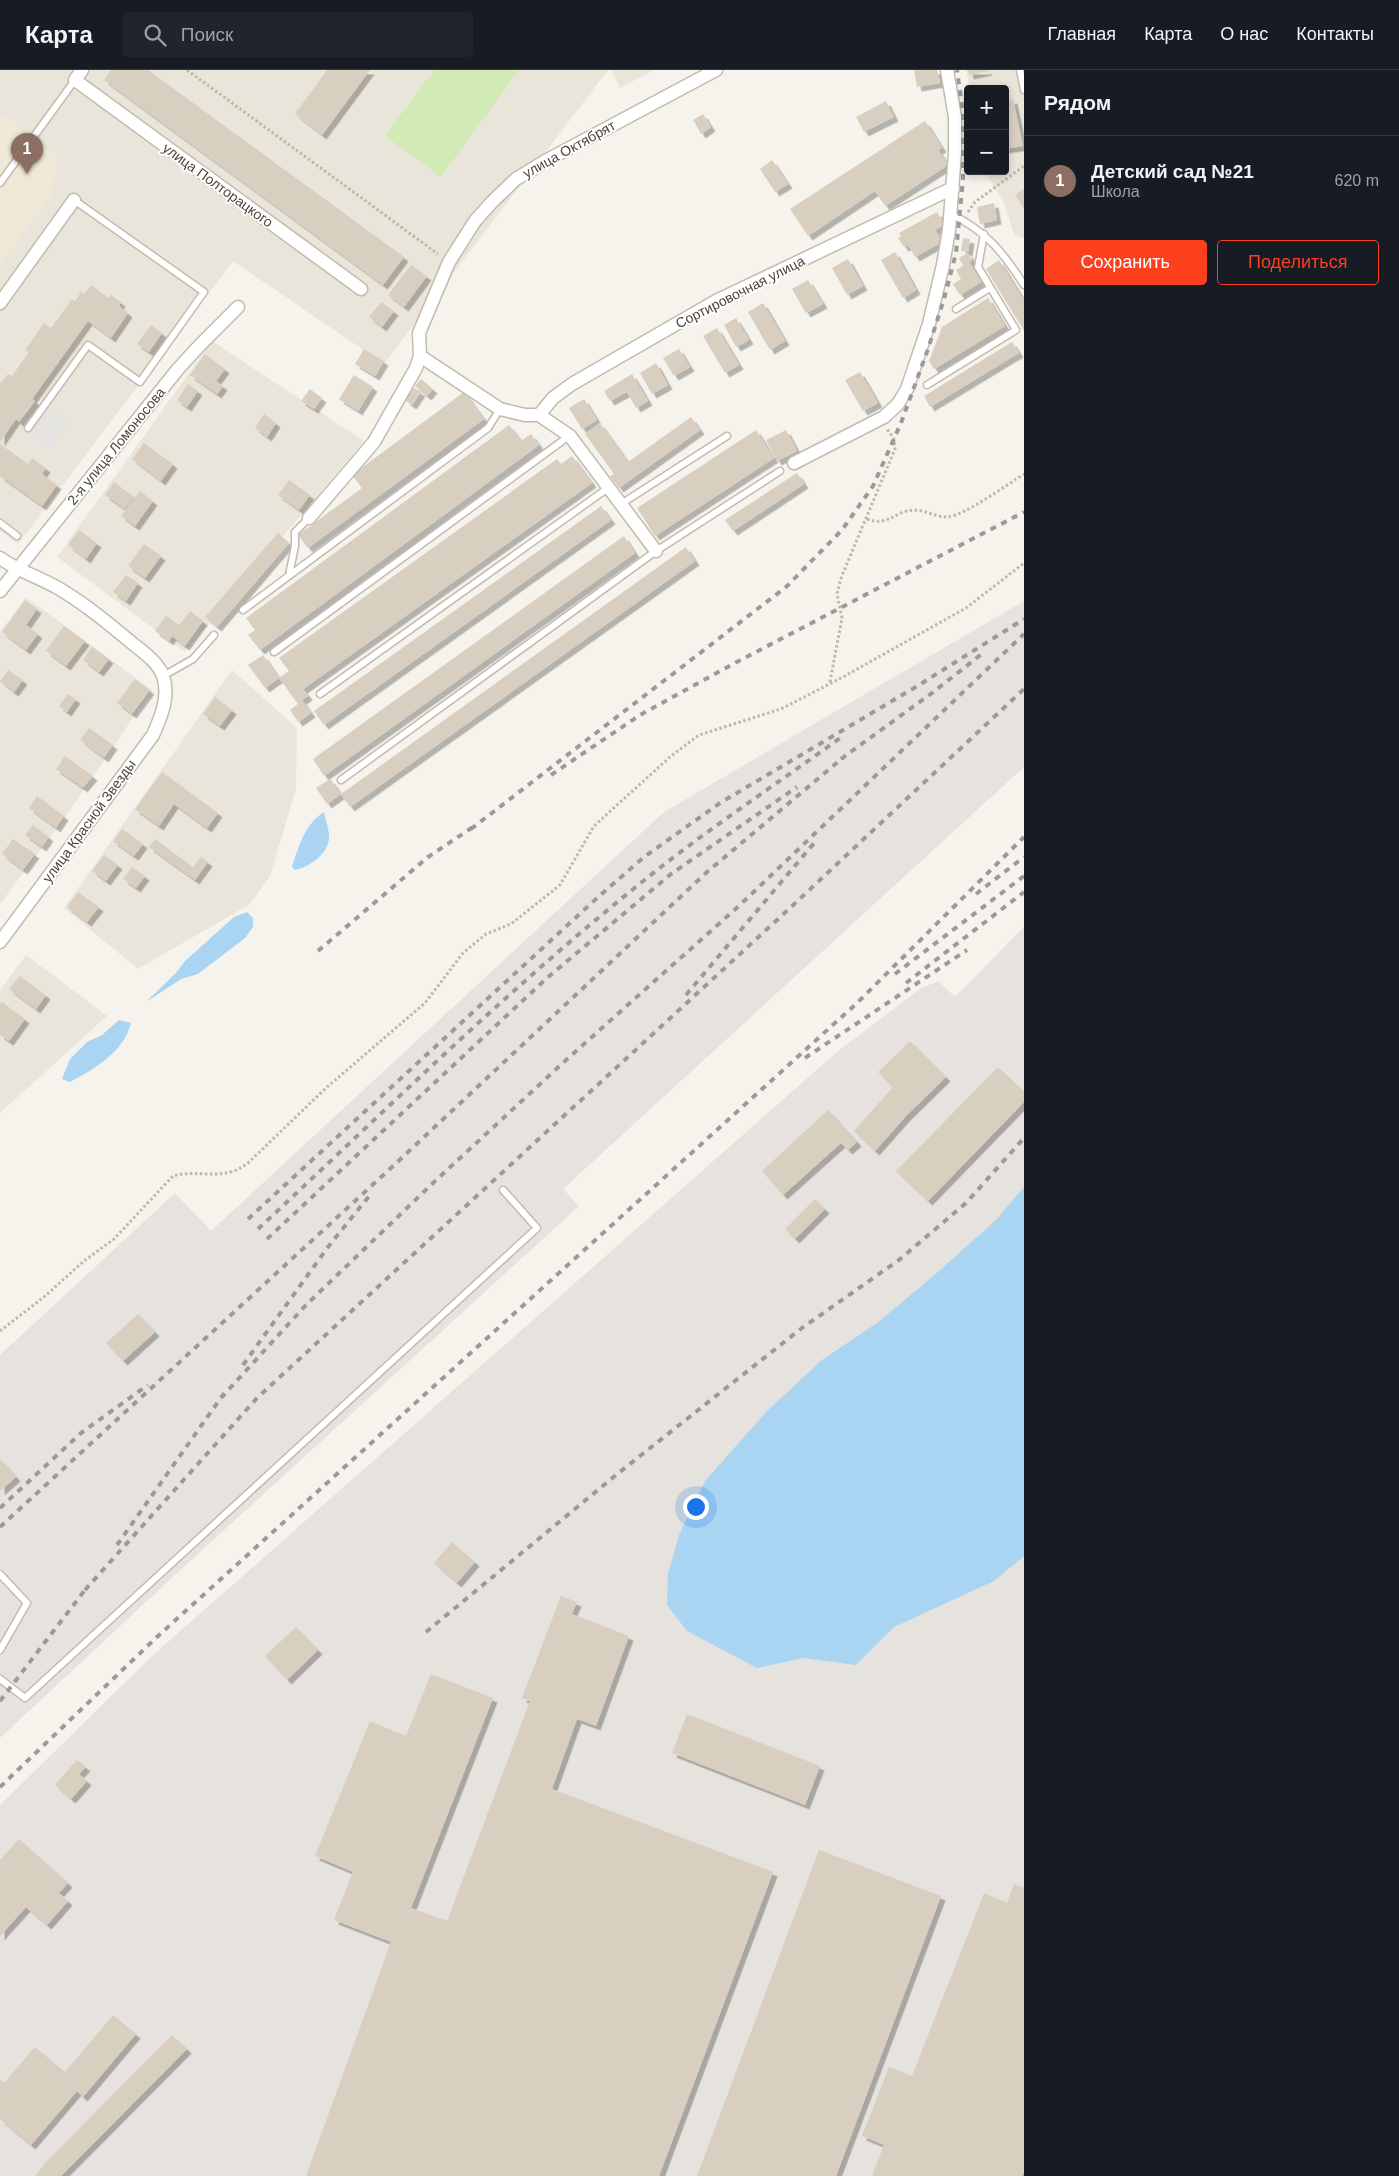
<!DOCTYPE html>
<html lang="ru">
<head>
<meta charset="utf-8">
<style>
  :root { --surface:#171b24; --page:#20242c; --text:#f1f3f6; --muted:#9ea1a6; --line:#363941; --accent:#fc3f1d }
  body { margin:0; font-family:Arial,sans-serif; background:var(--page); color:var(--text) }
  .controls { position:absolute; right:15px; top:15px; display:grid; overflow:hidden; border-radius:5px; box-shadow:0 2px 8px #0003 }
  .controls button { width:45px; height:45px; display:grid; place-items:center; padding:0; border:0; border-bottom:1px solid var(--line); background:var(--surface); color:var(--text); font:25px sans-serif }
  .you { position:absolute; left:695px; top:1436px; width:18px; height:18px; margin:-12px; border:4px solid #fff; border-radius:50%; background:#1a73e8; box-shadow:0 0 0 8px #1a73e833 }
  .badge { display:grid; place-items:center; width:32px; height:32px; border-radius:50%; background:var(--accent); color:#fff; font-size:16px; font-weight:700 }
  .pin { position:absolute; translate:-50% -41px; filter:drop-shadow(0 1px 2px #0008) }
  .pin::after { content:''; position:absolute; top:26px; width:18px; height:15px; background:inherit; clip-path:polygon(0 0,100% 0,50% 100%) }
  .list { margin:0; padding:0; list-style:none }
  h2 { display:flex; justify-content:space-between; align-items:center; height:65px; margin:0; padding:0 20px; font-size:21px }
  h2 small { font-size:16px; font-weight:400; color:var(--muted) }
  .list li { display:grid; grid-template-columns:32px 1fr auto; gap:15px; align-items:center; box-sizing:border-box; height:90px; padding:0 20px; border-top:1px solid var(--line) }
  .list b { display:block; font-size:19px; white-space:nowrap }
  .list p { margin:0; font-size:16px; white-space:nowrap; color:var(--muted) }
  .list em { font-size:16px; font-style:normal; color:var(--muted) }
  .actions { display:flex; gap:10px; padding:15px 20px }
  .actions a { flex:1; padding:11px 0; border:1px solid var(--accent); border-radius:5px; text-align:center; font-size:18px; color:var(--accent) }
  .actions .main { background:var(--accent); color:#fff }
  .icon { flex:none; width:28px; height:28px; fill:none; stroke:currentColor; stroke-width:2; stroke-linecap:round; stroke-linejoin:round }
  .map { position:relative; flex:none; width:1024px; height:2106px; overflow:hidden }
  header { display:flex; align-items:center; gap:30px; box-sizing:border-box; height:70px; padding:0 25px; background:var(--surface); border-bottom:1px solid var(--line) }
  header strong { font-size:24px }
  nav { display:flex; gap:28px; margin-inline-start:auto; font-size:18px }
  .search { width:350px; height:45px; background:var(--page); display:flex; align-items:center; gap:12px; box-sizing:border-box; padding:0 18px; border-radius:5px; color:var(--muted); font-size:19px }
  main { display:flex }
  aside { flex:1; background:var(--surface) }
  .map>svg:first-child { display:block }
</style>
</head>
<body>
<header>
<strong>Карта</strong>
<div class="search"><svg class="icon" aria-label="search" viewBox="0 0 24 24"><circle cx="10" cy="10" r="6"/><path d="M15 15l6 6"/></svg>Поиск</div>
<nav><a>Главная</a><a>Карта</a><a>О нас</a><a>Контакты</a></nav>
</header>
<main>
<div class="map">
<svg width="1024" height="2106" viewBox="0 0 1024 2106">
  <defs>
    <filter id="shadow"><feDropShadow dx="4.5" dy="4.5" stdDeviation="0" flood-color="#0004"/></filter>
  </defs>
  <rect width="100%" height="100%" fill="#f6f3ec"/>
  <!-- residential -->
  <path fill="#eae5da" d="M0 0H608L384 294 233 191 18 474 0 461Z
    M611 0H654L620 18Z
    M966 0H1024V168L1014 165 1004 133 984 101H1005V19H970Z
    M212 271 364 371 185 582 57 487Z
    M26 527 152 620 66 746 0 834V562Z
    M232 600 297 658 296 719 270 806 250 834 138 899 64 838Z
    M26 885 107 946 0 1043V920Z"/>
  <!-- industrial -->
  <path fill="#e6e2dd" d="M1024 531V697L563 1119 579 1136 176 1504 0 1668V1285L175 1123 211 1161 664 742Z
    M1024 857V2106H0V1735L152 1586 837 982 920 919 938 911 955 927Z"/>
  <!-- education -->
  <path fill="#efe8d6" d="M0 43 56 84 53 123 0 196Z"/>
  <!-- green -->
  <path fill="#d2eab5" d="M434 0H519L441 107 385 66Z"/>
  <!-- parking -->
  <path fill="#e5e3e0" d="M49 337 70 352 50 380 29 365Z"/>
  <!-- water -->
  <path fill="#a9d4f2" d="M324 742C325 750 330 761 329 769 327 785 309 797 295 800L292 797C299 776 304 755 324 742Z
    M247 842 253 848V857L245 868 198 904 181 909 146 932 176 903 185 891 234 847Z
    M119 950 131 953C124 982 94 999 70 1012L62 1009 70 989 87 972 102 965Z
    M1024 1117V1486L994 1511 894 1557 856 1595 803 1588 757 1598 687 1561 667 1535 668 1504 679 1465 705 1411 767 1341 822 1290 877 1253 938 1202 997 1149Z"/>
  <!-- building -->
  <path fill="#d8cfc1" filter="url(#shadow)" d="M111 0H148L404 187 383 215 104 10Z
    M327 0H370L322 65 295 44Z
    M914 0H937L940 13 917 17Z
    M968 0H988V1L969 5Z
    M1013 29 1023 76 1005 79V31Z
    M886 31 894 47 864 62 856 47Z
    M703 44 711 57 701 64 693 50Z
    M925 51 942 78 938 80 948 95 885 136 875 121 808 166 790 139Z
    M772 90 788 114 775 122 760 99Z
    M1024 119V139L1015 125Z
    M994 133 997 150 980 154 977 137Z
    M937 142 944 155 935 160 942 172 915 187 908 175 904 177 898 168 901 166 899 163Z
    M963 168 970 169 968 182 961 181Z
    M895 182 916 220 903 228 881 190Z
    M968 183 972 190 969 192 981 212 960 225 953 214 961 209 956 200 963 196 959 188Z
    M848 189 863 216 847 225 832 198Z
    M999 190 1024 231V261L986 199Z
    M411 195 427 206 404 237 388 225Z
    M808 210 823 234 806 243 792 219Z
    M91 215 109 228 111 225 121 232 119 236 128 243 111 268 88 251 32 329 35 331 19 352 16 349 0 372V314L8 304 12 306 29 282 25 280 44 253 51 258 72 229 75 231 81 222 84 224Z
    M988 228 1005 256 934 299 929 291 942 257Z
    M381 232 394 241 382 257 369 247Z
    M763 233 785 271 770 280 748 242Z
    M736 248 749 270 736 277 724 255Z
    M151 255 162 263 149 282 137 274Z
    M717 258 739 295 725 303 703 266Z
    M1012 272 1019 283 930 337 924 326Z
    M364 279 384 291 375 306 355 294Z
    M679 279 690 297 674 306 663 288Z
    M205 284 225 299 216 311 223 316 217 324 190 305Z
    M656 293 668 315 652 324 640 303Z
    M860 302 878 333 863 341 845 310Z
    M632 304 648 331 636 338 627 322 610 331 604 321Z
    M354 305 373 317 358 341 339 329Z
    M421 309 433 319 427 326 415 316Z
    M188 314 198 321 187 337 177 330Z
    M414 318 421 322 412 335 405 330Z
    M310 319 322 328 314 339 301 331Z
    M464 322 484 349 308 478 298 465 362 418 352 405Z
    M584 329 597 350 582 359 569 338Z
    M264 344 276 353 267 367 255 358Z
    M691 347 700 360 619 418 610 406 614 404 585 364 600 353 628 392Z
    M509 355 521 371 531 364 539 375 260 580 248 565 255 560 246 548Z
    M756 360 774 388 655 466 637 438Z
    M786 360 797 381 777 391 766 370Z
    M144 373 173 394 161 411 132 389Z
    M0 374 28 394 32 388 46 398 42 404 57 415 42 436 0 406Z
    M572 386 592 413 303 619 308 626 302 630 311 643 298 652 290 640 298 634 279 608 289 601 279 588 557 389 561 394Z
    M797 403 804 414 733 461 725 450Z
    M289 410 310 425 299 440 278 425Z
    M114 412 134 427 125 439 105 425Z
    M140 421 153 431 135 456 121 446Z
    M601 436 611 450 324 655 314 641Z
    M79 460 97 473 86 489 68 475Z
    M278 463 289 473 217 557 205 547Z
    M624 466 635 483 324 706 313 689Z
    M144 474 161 486 145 508 128 496Z
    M686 477 695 491 350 737 341 724Z
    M126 505 138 513 126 531 113 522Z
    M25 530 37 539 26 555 38 564 26 580 2 562Z
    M190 541 203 551 185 576 172 566 169 571 155 561 166 546 179 555Z
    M64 556 85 571 66 596 46 581Z
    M92 577 109 589 99 602 83 590Z
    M263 585 279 608 265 618 248 595Z
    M8 600 23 610 14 622 0 611Z
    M135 609 150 620 132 644 117 633Z
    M68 624 76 629 67 642 59 636Z
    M215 627 232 640 220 656 203 644Z
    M89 658 113 675 104 688 80 670Z
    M65 686 93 706 83 718 56 699Z
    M162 702 218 743 207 758 174 734 159 756 135 739Z
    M330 709 341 724 327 734 316 718Z
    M37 726 64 746 56 758 29 738Z
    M33 755 49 767 42 777 25 765Z
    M122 759 143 774 134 786 113 771Z
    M13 769 35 784 23 800 2 784Z
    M155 769 193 797 201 787 208 792 195 810 149 777Z
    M104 785 118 795 106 811 92 801Z
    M132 797 145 806 136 818 123 809Z
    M78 822 99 837 87 852 67 837Z
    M20 906 46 925 36 939 9 919Z
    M2 932 25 949 9 971 0 965V934Z
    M910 971 946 1007 906 1046 875 1081 854 1061 893 1017 878 1002Z
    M998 997 1024 1022V1032L928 1131 896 1101Z
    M828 1040 857 1072 848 1080 841 1073 783 1125 762 1101Z
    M815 1129 825 1139 795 1169 785 1159Z
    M138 1244 155 1262 123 1291 106 1273Z
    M0 1389 16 1407 0 1421Z
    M452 1472 475 1492 457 1513 434 1493Z
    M561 1526 577 1532 572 1544 629 1566 596 1656 577 1649 552 1719 773 1802 659 2106H306L391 1872 334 1850 353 1802 315 1786 370 1651 406 1666 431 1604 493 1628 411 1838 447 1851 530 1631 522 1628Z
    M296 1557 318 1580 287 1610 265 1586Z
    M687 1644 820 1696 805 1735 672 1683Z
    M77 1690 86 1697 79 1704 87 1711 71 1729 55 1715Z
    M19 1769 68 1813 59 1823 68 1831 47 1855 26 1837 0 1866V1790Z
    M819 1780 941 1826 836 2106H697Z
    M1014 1814 1024 1818V2102L1022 2106H872L884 2075 862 2066 889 1997 912 2006 984 1823 1007 1833Z
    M113 1945 136 1964 83 2027 77 2021 31 2075 0 2049V2010L4 2013 35 1977 65 2002Z
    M172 1965 187 1979 61 2106H35L47 2091Z"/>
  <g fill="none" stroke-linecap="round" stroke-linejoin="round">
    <!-- lane casing -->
    <g stroke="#c2bbae" stroke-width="9">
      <path id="lane" d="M1020 0 1024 20
        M0 113 75 10
        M951 144C987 162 1003 182 1024 215
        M956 239 990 218
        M927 315 1016 260 978 197 984 164
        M28 358 88 275 140 312 204 222 74 130
        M621 434 727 366
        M0 453 17 466
        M289 505 295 476V462L309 448
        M243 540 488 358 500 339
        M274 582 569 366
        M163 606 193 589 214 565
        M320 624 608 418
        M341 710 656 481 780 401
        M0 1504 27 1533 0 1580
        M0 1609 25 1628 537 1158 503 1120"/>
    </g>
    <!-- street casing -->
    <g stroke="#c2bbae" stroke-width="15">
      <path id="street" d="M82 0 75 10 361 219
        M0 233 74 130
        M420 286 500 339 525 345H539L570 366 656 481
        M539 345 553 328 572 314 716 231 953 118
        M794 393 884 347 898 334 907 319 929 254 943 195 949 160 955 83V47L947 0
        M309 448 374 372 416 298 420 286 419 263 449 192 475 151 492 132 516 109 549 89 716 0
        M0 488C18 501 39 507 58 518 85 534 108 553 132 573 143 582 158 592 163 606 170 626 161 647 153 665L0 872
        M0 521 178 299 201 274 238 237"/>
    </g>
    <!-- path -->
    <path stroke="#c4b79f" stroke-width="3" stroke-dasharray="2.5 2.5" stroke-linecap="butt" d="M187 0 438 184
      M968 142 975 132 1024 96
      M867 449C889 457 894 441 914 440 925 440 935 447 947 447 964 446 1008 414 1024 404
      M830 612 842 548 837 524 841 508 895 379 894 369 887 359
      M0 1261 44 1227 84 1191 114 1169 173 1106C193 1100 214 1108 233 1101 238 1100 242 1097 247 1094L326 1018 425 933 463 883 486 864 511 854 560 815 594 756 671 686 699 665 781 639 843 607 966 538 1024 493"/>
    <!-- lane -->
    <use href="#lane" stroke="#fff" stroke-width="6"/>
    <!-- street -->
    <use href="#street" stroke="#fff" stroke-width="12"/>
    <!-- rail -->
    <path stroke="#9a9a9a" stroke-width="4" stroke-dasharray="6 6" stroke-linecap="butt" d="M841 689 932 623 983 583
      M551 705 640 645 733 594 1024 442
      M471 759 786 517 842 460 873 416 901 353 928 279 944 229 956 183 963 109V43L957 0
      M976 824 1024 787
      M318 881 428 787 476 755
      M895 904 1024 806
      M906 913 1024 822
      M686 925 815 772
      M805 988 967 880
      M248 1149 597 828 644 787 720 733 919 615 1024 549
      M258 1159C384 1042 507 920 642 812 705 761 774 716 840 668
      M267 1169 547 908 671 804 797 717
      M243 1295 328 1177 370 1125
      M221 1328 305 1236 433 1113 565 991 741 834 1024 564
      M0 1438 81 1363 148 1315
      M0 1457 392 1097 707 802 845 686
      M117 1475 225 1322
      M85 1520 257 1328 790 838 1024 619
      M426 1562 616 1405 802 1258 899 1190 966 1133 1024 1068
      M0 1631 88 1516
      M0 1717 158 1566 856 934 1024 767"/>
  </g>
  <g text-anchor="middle" stroke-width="4" stroke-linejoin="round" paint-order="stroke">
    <!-- street labels -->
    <g font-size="14" fill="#4b4439" stroke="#fff">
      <text transform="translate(569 79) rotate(-29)" y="5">улица Октябрят</text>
      <text transform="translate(218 115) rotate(36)" y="5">улица Полторацкого</text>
      <text transform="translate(740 222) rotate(-27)" y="5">Сортировочная улица</text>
      <text transform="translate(116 376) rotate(-51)" y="5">2-я улица Ломоносова</text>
      <text transform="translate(89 751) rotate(-54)" y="5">улица Красной Звезды</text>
    </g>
  </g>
</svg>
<div class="controls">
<button>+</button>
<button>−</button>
</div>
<div class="you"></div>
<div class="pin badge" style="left:27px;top:104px;background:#8d6e63">1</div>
</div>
<aside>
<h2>Рядом<small></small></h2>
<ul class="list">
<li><span class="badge" style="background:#8d6e63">1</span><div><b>Детский сад №21</b><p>Школа</p></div><em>620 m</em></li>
</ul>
<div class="actions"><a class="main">Сохранить</a><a>Поделиться</a></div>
</aside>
</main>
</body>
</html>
